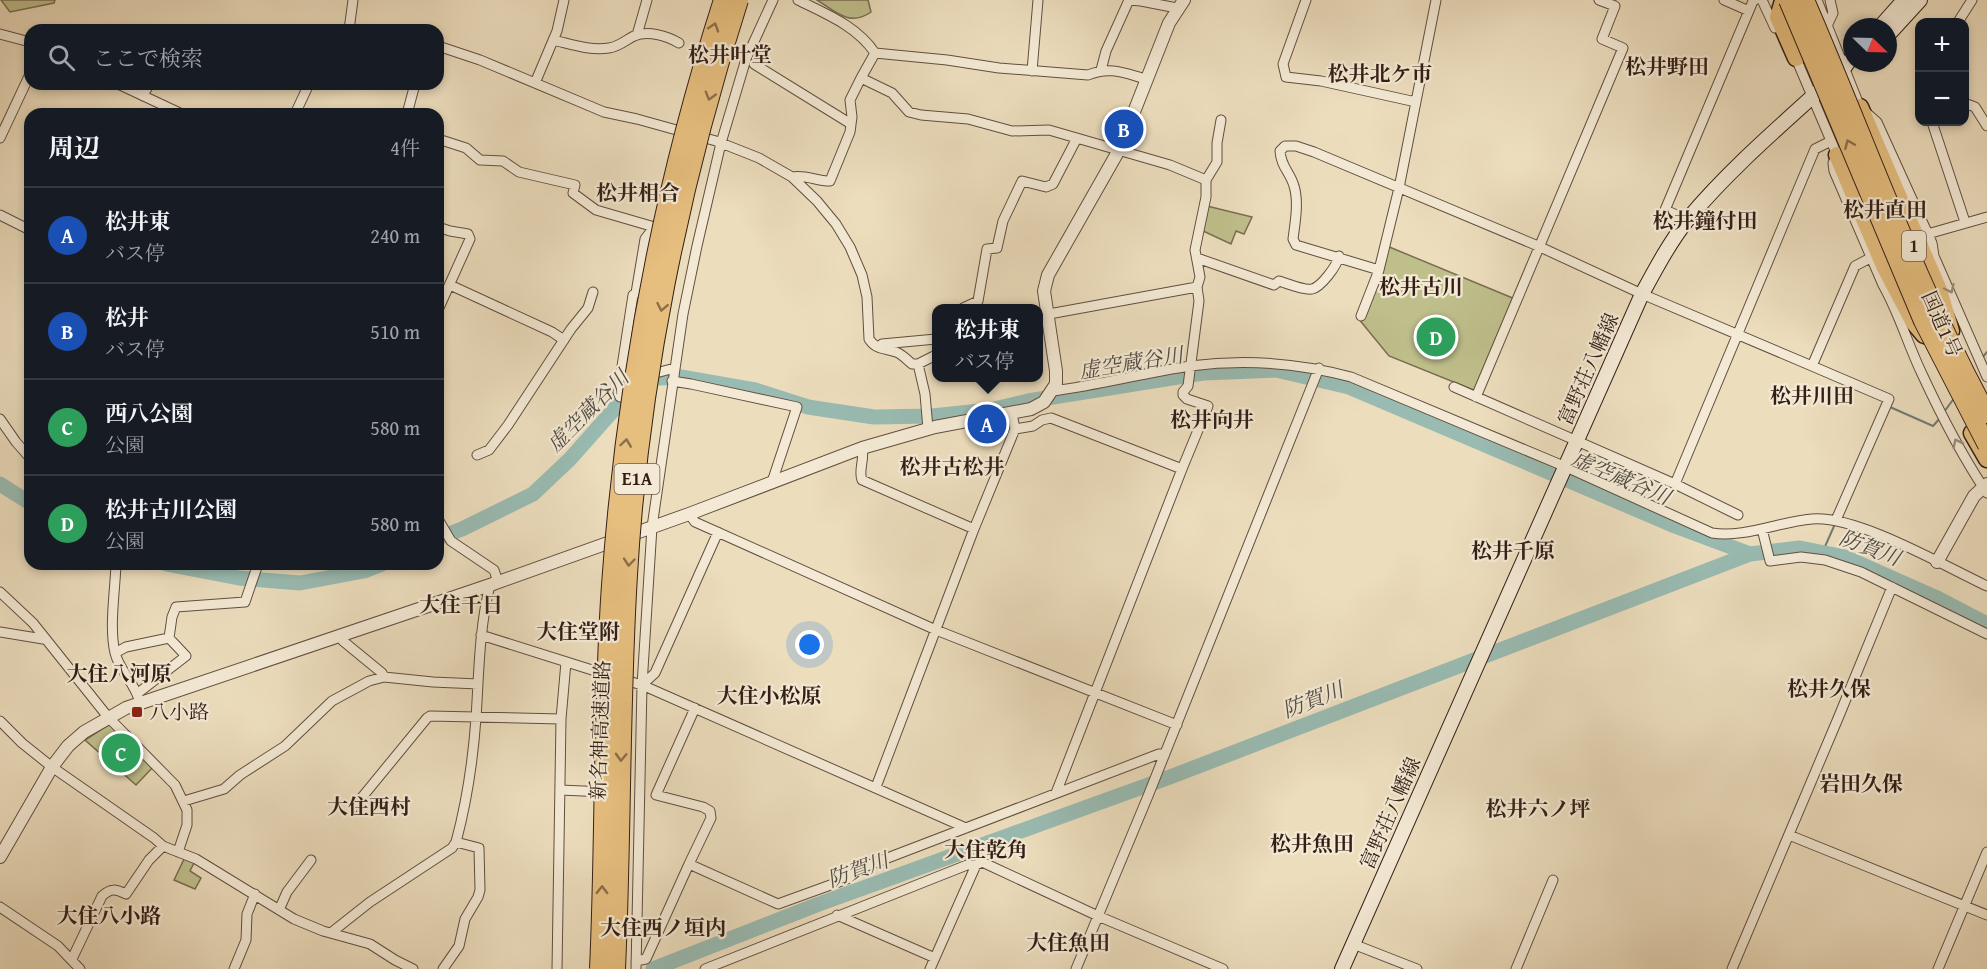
<!DOCTYPE html>
<html lang="ja">
<head>
<meta charset="utf-8">
<style>
  :root { --surface:#171b24; --page:#20242c; --text:#f1f3f6; --muted:#9ea1a6; --line:#363941; --accent:#1a73e8 }
  body { margin:0; font-family:"Gentium Book Plus","Noto Serif JP",serif; background:var(--page); color:var(--text) }
  .controls { position:absolute; right:18px; top:18px; display:grid; overflow:hidden; border-radius:12px; box-shadow:0 3px 9px #0003 }
  .controls button { width:54px; height:54px; display:grid; place-items:center; padding:0; border:0; border-bottom:2px solid var(--line); background:var(--surface); color:var(--text); font:30px sans-serif }
  .compass { position:absolute; left:1843px; top:18px; width:54px; height:54px; border-radius:50%; background:var(--surface); box-shadow:0 3px 9px #0003; rotate:113deg }
  .you { position:absolute; left:810px; top:645px; width:21px; height:21px; margin:-15px; border:4px solid #fff; border-radius:50%; background:#1a73e8; box-shadow:0 0 0 9px #1a73e833 }
  .badge { display:grid; place-items:center; width:39px; height:39px; border-radius:50%; background:var(--accent); color:#fff; font-size:20px; font-weight:700 }
  .pin { position:absolute; translate:-50% -50%; border:3px solid #fff; box-shadow:0 2px 6px #0006 }
  .popup { position:absolute; left:932px; top:304px; width:111px; height:78px; box-sizing:border-box; display:grid; place-content:center; border-radius:12px; background:var(--surface); filter:drop-shadow(0 2px 4px #0005); font-size:20px; white-space:nowrap; color:var(--muted) }
  .popup b { font-size:22px; color:var(--text) }
  .popup::after { content:''; position:absolute; left:50%; top:100%; margin-left:-12px; border:12px solid transparent; border-top-color:var(--surface) }
  .list { margin:0; padding:0; list-style:none }
  h2 { display:flex; justify-content:space-between; align-items:center; height:78px; margin:0; padding:0 24px; font-size:26px }
  h2 small { font-size:20px; font-weight:400; color:var(--muted) }
  .list li { display:grid; grid-template-columns:39px 1fr auto; gap:18px; align-items:center; box-sizing:border-box; height:96px; padding:0 24px; border-top:2px solid var(--line) }
  .list b { display:block; font-size:22px; white-space:nowrap }
  .list p { margin:0; font-size:20px; white-space:nowrap; color:var(--muted) }
  .list em { font-size:20px; font-style:normal; color:var(--muted) }
  .icon { flex:none; width:33px; height:33px; fill:none; stroke:currentColor; stroke-width:2; stroke-linecap:round; stroke-linejoin:round }
  .map { position:relative; flex:none; width:1987px; height:969px; overflow:hidden }
  .search { position:absolute; background:var(--surface); box-shadow:0 3px 9px #0003; left:24px; top:24px; width:420px; height:66px; display:flex; align-items:center; gap:15px; box-sizing:border-box; padding:0 21px; border-radius:18px; color:var(--muted); font-size:22px }
  .panel { position:absolute; background:var(--surface); box-shadow:0 3px 9px #0003; left:24px; top:108px; width:420px; height:462px; border-radius:18px }
  .map>svg:first-child { display:block }
</style>
</head>
<body>
<div class="map">
<svg width="1987" height="969" viewBox="0 0 1987 969">
  <rect width="100%" height="100%" fill="#ecddbd"/>
  <filter id="stains"><feTurbulence type="fractalNoise" baseFrequency=".00333" numOctaves="4"/><feColorMatrix values="0 0 0 0 .2 0 0 0 0 .09 0 0 0 0 .02 0 0 0 .5 -.17"/></filter>
  <radialGradient id="worn" r=".72"><stop offset=".6" stop-color="#630" stop-opacity="0"/><stop offset="1" stop-color="#630" stop-opacity=".3"/></radialGradient>
  <!-- green -->
  <path fill="#bfbf8c" stroke="#796e51" stroke-width="1.5" d="M1 0H55L54 3 10 12Z
    M817 0H868L871 12C850 27 836 12 817 0Z
    M1207 206 1252 217 1244 234 1236 231 1231 244 1201 230Z
    M1387 246 1515 299 1476 391 1389 356 1358 318Z
    M113 722 155 765 136 785 85 740Z
    M186 855 196 859 190 871 201 878 195 889 174 880Z"/>
  <g fill="none" stroke-linecap="round" stroke-linejoin="round">
    <!-- stream -->
    <path stroke="#707c74" stroke-width="2" d="M1982 358 1987 352
      M1890 407 1933 426 1941 417
      M1944 412 1955 397
      M1823 551 1835 524"/>
    <!-- river -->
    <path stroke="#99bbb2" stroke-width="15" d="M0 484 30 503
      M438 538 462 529 533 494 570 459 625 397 644 381 659 378 681 377 755 390 808 407 874 417 932 416 990 410 1028 401 1203 373 1276 370 1349 387 1675 526 1750 554
      M166 564 239 578 300 583 364 571 382 564
      M653 969 819 904 1170 777 1750 554 1800 548 1845 557 1935 597 1987 624"/>
    <!-- minor casing -->
    <g stroke="#614e40" stroke-width="11">
      <path id="minor" d="M798 0C826 14 857 26 875 53
        M1129 0 1141 1 1177 8
        M1306 0 1283 64 1286 77 1321 81 1416 102
        M1724 0 1749 11
        M1762 0 1775 28
        M1817 0 1860 107 1877 122 1932 243 1934 256 1987 377
        M1958 22 1972 0
        M1827 26 1833 13 1830 0
        M179 30H186
        M349 30 353 0
        M0 34 30 42
        M637 35 647 0
        M553 40C571 44 590 51 609 48 618 47 626 40 634 36 648 30 667 36 679 43
        M438 46 480 60 604 112 637 119 716 141 759 158 792 177 817 201 836 224 850 247 862 275 867 297 869 339C876 350 885 348 896 352 902 354 907 360 912 364H918
        M875 53 947 60 999 68 1088 75C1110 66 1124 73 1146 79
        M1795 56 1837 155 1833 163 1834 171 1883 285C1899 313 1908 345 1922 374 1941 415 1962 456 1987 493
        M754 64 851 124
        M1101 70 1106 51 1129 0
        M1032 71 1038 0
        M861 78 892 93 909 112 921 115 968 119 1012 131 1049 130 1170 165 1206 180
        M535 83 557 31 564 0
        M118 84 182 114
        M143 96 149 84
        M1964 103 1975 107 1987 126
        M295 114 309 84
        M407 114 415 84
        M1932 122 1965 222
        M0 138 30 74
        M438 139 466 148 480 160 503 161 519 172 575 185 573 193 596 210 651 226 662 232
        M792 177C805 174 816 181 830 181L850 132 852 117 850 100 861 78 875 53
        M0 215 30 230
        M1688 220 1665 210 1753 1 1755 0
        M438 227 450 231 468 234 470 239 438 310
        M1924 235 1987 217
        M1197 258 1274 285 1279 281C1286 283 1305 291 1312 289 1321 287 1337 266 1339 256
        M1379 270 1296 245 1293 239C1295 223 1299 202 1294 186 1290 172 1281 167 1280 151L1285 146H1296L1314 152 1538 246 1642 294 1812 366 1855 266 1876 255
        M450 285 552 332 564 340
        M963 308 978 301 987 249 997 248 1003 221 1022 181 1046 187 1053 184 1077 138
        M1038 316 1197 287
        M1361 316 1379 270 1399 188 1436 0
        M882 344 936 339
        M1812 366 1889 399 1836 520
        M648 375 675 368
        M672 381 691 384 797 407 772 482
        M632 386 620 397 618 392 633 295 636 293 645 239 654 227
        M1454 387 1675 484 1738 515
        M1053 391C1099 385 1144 373 1190 366 1243 359 1299 363 1351 377L1566 467 1712 533C1745 538 1778 522 1812 519 1857 515 1944 566 1987 586
        M1476 397 1623 48 1602 39 1615 6 1599 0
        M0 419 16 442 30 458
        M928 429 925 394 918 364 936 355
        M1015 429 1033 426 1042 420 1051 418 1182 469 1208 406 1187 399 1183 395V392L1188 386 1199 301 1197 287 1200 277 1195 250 1206 197V180L1217 162V143L1221 120
        M862 448C865 459 858 471 862 480L974 529
        M477 455 489 450 508 425 571 329 588 308 593 292
        M1675 484 1815 149 1831 141
        M689 514 695 522 936 630 1177 725
        M438 519 451 541 494 570 498 582
        M1762 529 1770 561 1801 557 1825 560 1861 572 1987 634
        M116 564C115 592 109 627 115 653 120 672 136 684 140 703
        M0 592 33 623 108 717 175 785 187 810V825L178 852
        M0 632 43 639
        M339 635 343 641 382 673 384 677
        M481 635 608 675
        M115 653 126 647 169 638 172 617 176 607 245 602 258 564
        M621 679 642 685 966 828
        M642 685 655 673 718 532
        M138 693 186 656 169 638
        M561 719 566 662
        M0 721 22 743 52 767 154 838 163 846 196 859 294 919 323 931 370 944 395 960 413 969
        M876 787 974 529 1015 429 1012 413
        M560 790 606 792
        M1056 793 1182 469
        M184 801 224 789 240 775 285 746 332 701 369 681 384 677 433 682 478 684
        M354 807 427 718 430 716 561 719 557 969
        M1789 835 1987 915
        M981 859 982 862 1098 916 1223 969
        M689 864 711 818 710 811 703 807 656 795 695 708
        M0 907 58 946 80 969
        M279 910 287 892 311 860
        M837 915 935 958
        M332 932 370 902 452 848 456 842C467 801 473 760 476 718 479 673 479 629 490 585
        M1353 944 1417 969
        M72 959 102 896C111 888 115 889 126 894L149 860 163 846
        M636 961 646 959 689 864 778 904 847 879 864 867 1159 754H1165
        M234 969 246 940 247 914 255 894
        M443 969 459 946 465 919 478 897 480 890 479 848 456 842
        M636 969 642 685 652 527 683 314 697 246 721 143 746 59 773 0
        M705 969 967 865H976L982 862
        M930 969 976 865
        M1076 969 1148 796 1319 368
        M1516 969 1553 880
        M1732 969 1839 716 1892 587
        M1938 969 1987 852"/>
    </g>
    <!-- tertiary casing -->
    <g stroke="#614e40" stroke-width="14">
      <path id="tertiary" d="M1937 562 1974 496 1987 484
        M0 857 52 767 68 746 84 732 126 708 490 585 689 514 862 448 935 427 1031 409 1044 402 1056 384V371L1044 291 1048 275 1119 150 1169 23 1184 0"/>
    </g>
    <!-- secondary casing -->
    <g stroke="#331e16" stroke-width="16">
      <path id="secondary" d="M1880 27 1904 0
        M1888 35 1920 0
        M1342 969 1642 294C1656 268 1670 242 1688 219 1734 164 1791 117 1844 68L1852 57"/>
    </g>
    <!-- trunk casing -->
    <g stroke="#331e16" stroke-width="19">
      <path id="trunk" d="M1782 4 1778 17 1796 58
        M1860 107 1939 290 1951 331
        M1837 155 1884 266 1914 323 1924 335
        M1972 433 1987 459"/>
    </g>
    <!-- minor -->
    <use href="#minor" stroke="#f3e9d4" stroke-width="9"/>
    <!-- tertiary -->
    <use href="#tertiary" stroke="#f3e9d4" stroke-width="12"/>
    <!-- secondary -->
    <use href="#secondary" stroke="#f3e9d4" stroke-width="14"/>
    <!-- trunk -->
    <use href="#trunk" stroke="#e6be7e" stroke-width="16"/>
    <!-- motorway-bridge casing -->
    <g stroke="#331e16" stroke-width="20" stroke-linecap="butt">
      <path id="motorway-bridge" d="M1788 0 1923 321 1987 445
        M1805 0C1865 138 1915 282 1987 414
        M599 969C605 841 602 712 611 585 625 387 662 189 723 0
        M616 969C622 838 620 706 628 575 639 383 680 183 739 0"/>
    </g>
    <!-- motorway-bridge -->
    <use href="#motorway-bridge" stroke="#e6be7e" stroke-width="18"/>
  </g>
  <!-- one-way arrows -->
  <defs><path id="oneway-chevron" d="M-2-3.5L2.5 0L-2 3.5" fill="none" stroke-width="1.6" stroke-linecap="round" stroke-linejoin="round" transform="scale(1.5)"/></defs>
  <g stroke="#8c6e4a">
    <use href="#oneway-chevron" transform="translate(714 27) rotate(-72)"/>
    <use href="#oneway-chevron" transform="translate(710 96) rotate(106)"/>
    <use href="#oneway-chevron" transform="translate(1849 144) rotate(-113)"/>
    <use href="#oneway-chevron" transform="translate(662 307) rotate(101)"/>
    <use href="#oneway-chevron" transform="translate(626 443) rotate(-82)"/>
    <use href="#oneway-chevron" transform="translate(629 562) rotate(95)"/>
    <use href="#oneway-chevron" transform="translate(621 757) rotate(92)"/>
    <use href="#oneway-chevron" transform="translate(602 890) rotate(-89)"/>
  </g>
  <g stroke="#9d8e7e">
    <use href="#oneway-chevron" transform="translate(1950 289) rotate(65)"/>
    <use href="#oneway-chevron" transform="translate(1957 443) rotate(-117)"/>
  </g>
  <!-- markers -->
  <rect fill="#8f2418" stroke="#f3e9d4" stroke-width="2" x="131" y="706" width="12" height="12" rx="3"/>
  <g text-anchor="middle" stroke-width="4.5" stroke-linejoin="round" paint-order="stroke">
    <!-- shield labels -->
    <g fill="#f3e9d4" stroke="#6d5b4f" stroke-width="1.5">
      <rect x="1902" y="231" width="24" height="30" rx="4.5"/>
      <rect x="614.5" y="464" width="45" height="30" rx="4.5"/>
    </g>
    <g font-size="18" font-weight="bold" fill="#331e16">
      <text x="1914" y="252">1</text>
      <text x="637" y="485">E1A</text>
    </g>
    <!-- street labels -->
    <g font-size="20" fill="#331e16" stroke="#f3e9d4">
      <text transform="translate(1942 324) rotate(66)" y="7">国道1号</text>
      <text transform="translate(1588 369) rotate(-66)" y="7">富野荘八幡線</text>
      <text transform="translate(600 730) rotate(-88)" y="7">新名神高速道路</text>
      <text transform="translate(1390 813) rotate(-66)" y="7">富野荘八幡線</text>
    </g>
    <!-- poi labels -->
    <g font-size="20" fill="#331e16" stroke="#f3e9d4" text-anchor="start">
      <text x="149" y="719">八小路</text>
    </g>
    <!-- neighbourhood labels -->
    <g font-size="21" font-weight="bold" fill="#331e16" stroke="#f3e9d4">
      <text x="730" y="62">松井叶堂</text>
      <text x="1667" y="74">松井野田</text>
      <text x="1380" y="81">松井北ケ市</text>
      <text x="638" y="200">松井相合</text>
      <text x="1885" y="217">松井直田</text>
      <text x="1705" y="228">松井鐘付田</text>
      <text x="1421" y="294">松井古川</text>
      <text x="1812" y="403">松井川田</text>
      <text x="1212" y="427">松井向井</text>
      <text x="952" y="474">松井古松井</text>
      <text x="1513" y="558">松井千原</text>
      <text x="461" y="612">大住千日</text>
      <text x="578" y="639">大住堂附</text>
      <text x="119" y="681">大住八河原</text>
      <text x="1829" y="696">松井久保</text>
      <text x="769" y="703">大住小松原</text>
      <text x="1861" y="791">岩田久保</text>
      <text x="369" y="814">大住西村</text>
      <text x="1538" y="816">松井六ノ坪</text>
      <text x="1312" y="851">松井魚田</text>
      <text x="986" y="857">大住乾角</text>
      <text x="109" y="923">大住八小路</text>
      <text x="663" y="935">大住西ノ垣内</text>
      <text x="1068" y="950">大住魚田</text>
    </g>
    <!-- water labels -->
    <g font-size="21" font-style="italic" fill="#524d45" stroke="#f3e9d4">
      <text transform="translate(1131 363) rotate(-9)" y="7">虚空蔵谷川</text>
      <text transform="translate(588 411) rotate(-45)" y="7">虚空蔵谷川</text>
      <text transform="translate(1621 478) rotate(23)" y="7">虚空蔵谷川</text>
      <text transform="translate(1870 548) rotate(21)" y="7">防賀川</text>
      <text transform="translate(1313 700) rotate(-21)" y="7">防賀川</text>
      <text transform="translate(858 870) rotate(-20)" y="7">防賀川</text>
    </g>
  </g>
  <rect width="100%" height="100%" filter="url(#stains)"/>
  <rect width="100%" height="100%" fill="url(#worn)"/>
</svg>
<div class="controls">
<button>+</button>
<button>−</button>
</div>
<svg class="compass" viewBox="-18 -18 36 36"><path d="M0-13l5 13h-10z" fill="#e53935"/><path d="M0 13l5-13h-10z" fill="#9ea1a6"/></svg>
<div class="you"></div>
<div class="pin badge" style="left:987px;top:424px;background:#1a4fb4">A</div>
<div class="popup"><b>松井東</b>バス停</div>
<div class="pin badge" style="left:1124px;top:129px;background:#1a4fb4">B</div>
<div class="pin badge" style="left:121px;top:753px;background:#2e9e5b">C</div>
<div class="pin badge" style="left:1436px;top:337px;background:#2e9e5b">D</div>
<div class="search"><svg class="icon" aria-label="search" viewBox="0 0 24 24"><circle cx="10" cy="10" r="6"/><path d="M15 15l6 6"/></svg>ここで検索</div>
<section class="panel">
<h2>周辺<small>4件</small></h2>
<ul class="list">
<li><span class="badge" style="background:#1a4fb4">A</span><div><b>松井東</b><p>バス停</p></div><em>240 m</em></li>
<li><span class="badge" style="background:#1a4fb4">B</span><div><b>松井</b><p>バス停</p></div><em>510 m</em></li>
<li><span class="badge" style="background:#2e9e5b">C</span><div><b>西八公園</b><p>公園</p></div><em>580 m</em></li>
<li><span class="badge" style="background:#2e9e5b">D</span><div><b>松井古川公園</b><p>公園</p></div><em>580 m</em></li>
</ul>
</section>
</div>
</body>
</html>
